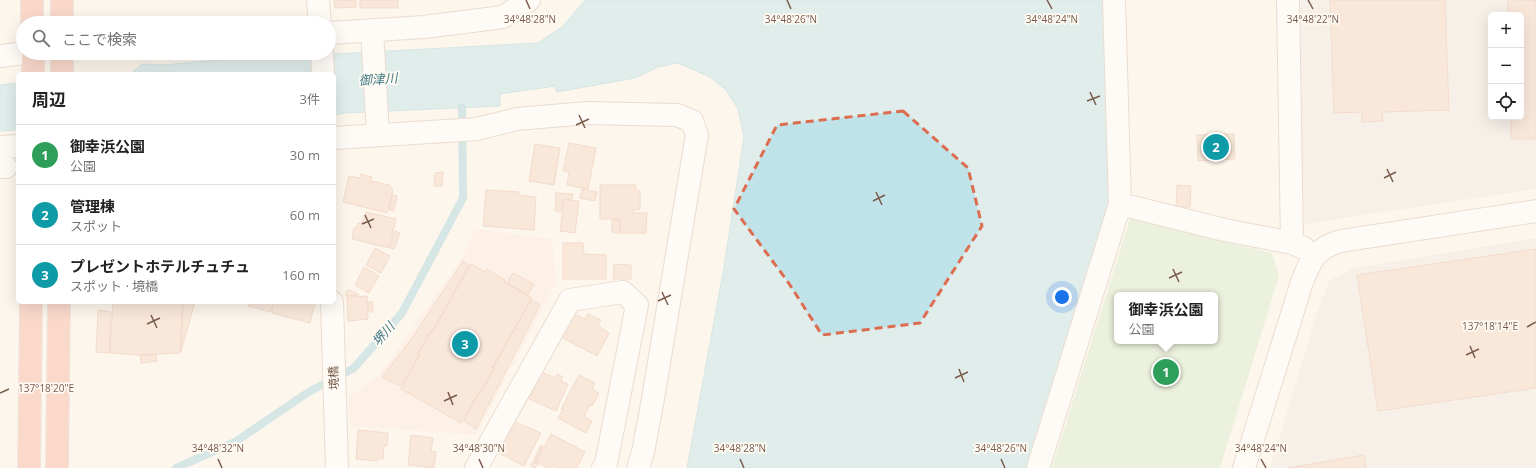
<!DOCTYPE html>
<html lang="ja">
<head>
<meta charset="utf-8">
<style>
  :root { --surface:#fff; --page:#f2f2f2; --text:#222; --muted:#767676; --line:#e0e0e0; --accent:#e76f51 }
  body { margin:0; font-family:"Open Sans","Noto Sans JP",sans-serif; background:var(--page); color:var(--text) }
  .controls { position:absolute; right:12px; top:12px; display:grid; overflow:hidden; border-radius:6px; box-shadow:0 4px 16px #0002 }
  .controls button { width:36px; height:36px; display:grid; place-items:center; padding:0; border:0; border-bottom:1px solid var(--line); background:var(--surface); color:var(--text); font:20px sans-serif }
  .you { position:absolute; left:1062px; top:297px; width:14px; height:14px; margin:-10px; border:3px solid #fff; border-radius:50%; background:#1a73e8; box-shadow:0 0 0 6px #1a73e833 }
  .badge { display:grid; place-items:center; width:26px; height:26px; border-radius:50%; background:var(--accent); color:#fff; font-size:13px; font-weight:700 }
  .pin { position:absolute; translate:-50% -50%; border:2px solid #fff; box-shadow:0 1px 4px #0006 }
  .popup { position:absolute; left:1114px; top:292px; width:104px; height:52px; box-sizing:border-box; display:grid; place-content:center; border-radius:6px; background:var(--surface); filter:drop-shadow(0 1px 3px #0005); font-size:13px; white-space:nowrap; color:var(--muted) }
  .popup b { font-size:15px; color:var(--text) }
  .popup::after { content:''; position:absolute; left:50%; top:100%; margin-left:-8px; border:8px solid transparent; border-top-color:var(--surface) }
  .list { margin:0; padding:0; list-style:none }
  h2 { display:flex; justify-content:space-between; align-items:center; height:52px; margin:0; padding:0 16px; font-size:17px }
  h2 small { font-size:13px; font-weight:400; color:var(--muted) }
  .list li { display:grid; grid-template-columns:26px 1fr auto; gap:12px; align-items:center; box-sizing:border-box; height:60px; padding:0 16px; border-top:1px solid var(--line) }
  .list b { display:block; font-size:15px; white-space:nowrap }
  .list p { margin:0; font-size:13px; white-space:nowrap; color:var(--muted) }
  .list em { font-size:13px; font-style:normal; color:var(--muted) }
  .icon { flex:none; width:22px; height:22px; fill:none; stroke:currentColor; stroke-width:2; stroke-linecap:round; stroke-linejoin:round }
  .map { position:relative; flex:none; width:1536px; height:468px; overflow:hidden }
  .search { position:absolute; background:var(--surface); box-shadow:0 4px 16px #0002; left:16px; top:16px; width:320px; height:44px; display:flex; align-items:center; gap:10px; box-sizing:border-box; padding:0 14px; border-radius:22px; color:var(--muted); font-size:15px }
  .panel { position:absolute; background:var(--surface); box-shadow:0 4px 16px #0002; left:16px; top:72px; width:320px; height:232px; border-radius:6px }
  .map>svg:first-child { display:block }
</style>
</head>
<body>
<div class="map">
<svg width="1536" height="468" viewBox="0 0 1536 468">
  <rect width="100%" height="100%" fill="#fdf6ec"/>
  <!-- commercial -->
  <path fill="#fde8e0" d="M475 229 552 239 556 282 476 435 350 426 349 397 379 375 463 257Z"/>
  <!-- industrial -->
  <path fill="#efe9e4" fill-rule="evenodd" d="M1299 0H1536V189L1304 224ZM1491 15H1521V117H1491Z
    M1536 238V468H1270L1317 313 1329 281 1353 268Z"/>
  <!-- green -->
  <path fill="#d8ecc9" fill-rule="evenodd" d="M1130 219 1272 253 1279 276 1220 468H1052ZM1117 295H1215V341H1117Z"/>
  <!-- water -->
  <path fill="#bfe3e8" stroke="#a5d3da" d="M585 0H1105L1111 198 1027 468H687L724 267 744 137 738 109 726 90 710 77 678 63 658 67 635 78 557 92 555 86 500 94V106L345 113 334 115V74H130L142 64 162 65 285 54H334L538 43 562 27Z
    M18 83V130L0 131V85Z"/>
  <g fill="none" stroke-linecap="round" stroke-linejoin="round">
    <!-- stream -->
    <path stroke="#a5d3da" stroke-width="8" d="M176 468 235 442 307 393 354 368 402 313 463 198 462 107"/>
  </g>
  <!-- building -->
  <path fill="#f3d5c3" stroke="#e6bba3" d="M334 0H356V7L335 8Z
    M360 0H398V8H360Z
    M1330 0H1445L1449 110 1382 112 1383 121 1362 122V112L1334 113Z
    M1508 0H1536V139H1511V117H1521V15H1508Z
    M1234 134 1235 159 1198 161 1197 135Z
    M569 143 596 148 588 189 567 185 569 172 563 171Z
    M535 144 560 148 554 185 529 181Z
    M443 172 442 186H434L435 173Z
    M361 174 372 177 371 181 389 185 393 190 387 213 343 202 349 176 360 178Z
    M600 185H636V190L640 191V209L633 210V213H647L646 233H621L620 219H600Z
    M1177 185 1191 186 1190 207H1176Z
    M582 189 597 192 595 201 580 198Z
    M486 190 519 192V195L536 197 534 230 483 226Z
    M556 193 573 194 572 200 563 199 561 212 555 211Z
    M392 195 397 196 394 211 389 210Z
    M564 200 579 201 575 233 560 231Z
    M366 212 396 219 389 248 352 239 354 228H356L358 223H362Z
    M612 219 620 220 619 234 612 232Z
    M395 231 400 233 394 249 390 248Z
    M563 243H583L584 254 606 255V279H563Z
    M375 248 390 256 381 273 366 265Z
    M1536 249V388L1378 411 1357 275Z
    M463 261 469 265 432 332 430 331 417 354 419 355 401 386 382 377 413 337Z
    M471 264 485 272 487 269 505 280 504 282 532 298 492 368H494L481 390H480L461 423 401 389 420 355 418 354 431 332 432 333Z
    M614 264 631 265V279H613Z
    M364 267 379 276 369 293 355 285Z
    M513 273 534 284 528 295 507 283Z
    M350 290 359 295 346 296V291Z
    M367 296 368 319 348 321 347 297Z
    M531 300 540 305 476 429 464 421 480 391H482L495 368H493Z
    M113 302H183L180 353 138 355 110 353Z
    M183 302H195L181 352Z
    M249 302H273L271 312 248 306Z
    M274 302H315L310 323 272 313Z
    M368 302H373V312H369Z
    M98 310 111 312 109 353 96 352Z
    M573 313 585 319 588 314 601 320 598 326 609 333 597 356 561 337Z
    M140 355H156L157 361 141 363Z
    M542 372 555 378 557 374 563 377 561 381 568 384 556 411 529 399Z
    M579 375 595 383 592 389 599 393 592 406 590 405 584 417 592 421 586 433 558 418 563 409H561Z
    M515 422 541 433 524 466 499 453Z
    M358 430 388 433 387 446H384L383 459H377V461L356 459Z
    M551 434 585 452 577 468H558L553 465 552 468H548L536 462Z
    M411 435 433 438 431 451 436 452 434 468 408 465Z
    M541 445 543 446 536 461 534 460Z
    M1364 455 1366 468H1288Z
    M534 461 538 464 535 468 530 465Z"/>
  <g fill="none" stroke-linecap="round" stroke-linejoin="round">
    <!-- minor casing -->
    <g stroke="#d1beb0" stroke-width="24">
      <path id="minor" d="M318 0 320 23
        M1288 0 1292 243
        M372 30 378 135
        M329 33 424 27 503 17 529 0
        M322 53 323 74
        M0 56 24 53
        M334 138 477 129 517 119 587 113 677 115 692 121 697 135 653 399 643 452 638 468
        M0 147 18 146
        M0 167H6
        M1120 204 1225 230 1292 243 1304 248
        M332 302 337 468
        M476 468 570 300 623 292 637 305 606 464 603 468
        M1038 468 1120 204 1114 0
        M1244 468 1302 282C1311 259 1316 248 1341 241L1536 211"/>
    </g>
    <!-- highway casing -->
    <g stroke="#dad1cd" stroke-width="24">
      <path id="highway" d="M32 0V23
        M62 0V23
        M33 53V74
        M62 74V53
        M29 468 31 302
        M57 468 59 302"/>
    </g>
    <!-- minor -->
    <use href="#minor" stroke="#fff" stroke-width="22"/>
    <!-- highway -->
    <use href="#highway" stroke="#f7b7a3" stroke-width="22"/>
  </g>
  <!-- marked area -->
  <path d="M0 0H1536V468H0ZM903 111 968 168 982 226 920 323 822 335 788 282 734 209 777 125Z" fill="#fdf6ec" fill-opacity=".55" fill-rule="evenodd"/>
  <path fill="none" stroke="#dc6d51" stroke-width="3" stroke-dasharray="8 5" stroke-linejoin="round" d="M903 111 968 168 982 226 920 323 822 335 788 282 734 209 777 125Z"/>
  <!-- ticks -->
  <path fill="none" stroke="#7a5c4d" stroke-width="1.5" d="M526 0 530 9M787 0 791 9M1047 0 1052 9M1308 0 1313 9M1090 92 1096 105M1087 101 1100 96M579 115 585 128M576 125 589 119M1387 169 1393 182M1384 178 1396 172M876 192 882 205M873 201 885 195M365 215 371 228M362 224 374 219M1173 269 1179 282M1169 278 1182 272M662 292 668 305M658 301 671 295M151 315 157 328M147 324 160 318M1527 327 1536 322M1470 346 1475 358M1466 355 1479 349M959 369 964 382M955 378 968 372M448 392 453 405M0 393 9 389M444 401 457 395M218 459 222 468M479 459 483 468M740 459 744 468M1001 459 1005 468M1261 459 1266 468"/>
  <g text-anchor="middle" stroke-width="3.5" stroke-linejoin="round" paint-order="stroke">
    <!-- street labels -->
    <g font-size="12" fill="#7a5c4d" stroke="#fffaf3">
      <text transform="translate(334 378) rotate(-93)" y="4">境橋</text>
    </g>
    <!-- water labels -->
    <g font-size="13" font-style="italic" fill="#437c86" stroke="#fffaf3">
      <text transform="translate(378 79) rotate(-4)" y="5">御津川</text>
      <text transform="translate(383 334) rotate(-49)" y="5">堺川</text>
    </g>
  </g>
  <g font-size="10" text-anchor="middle" fill="#7a5c4d" stroke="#fffaf3" stroke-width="3.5" stroke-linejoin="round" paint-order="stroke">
    <text x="530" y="23">34°48'28"N</text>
    <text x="791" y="23">34°48'26"N</text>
    <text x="1052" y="23">34°48'24"N</text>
    <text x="1313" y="23">34°48'22"N</text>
    <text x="1490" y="330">137°18'14"E</text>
    <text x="46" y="392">137°18'20"E</text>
    <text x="218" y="452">34°48'32"N</text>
    <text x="479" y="452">34°48'30"N</text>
    <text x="740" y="452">34°48'28"N</text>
    <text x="1001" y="452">34°48'26"N</text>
    <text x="1261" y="452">34°48'24"N</text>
  </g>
</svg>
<div class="controls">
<button>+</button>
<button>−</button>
<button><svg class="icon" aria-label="locate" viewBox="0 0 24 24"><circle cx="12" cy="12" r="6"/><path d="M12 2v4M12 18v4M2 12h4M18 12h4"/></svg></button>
</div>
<div class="you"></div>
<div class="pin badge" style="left:1166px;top:372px;background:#2e9e5b">1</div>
<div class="popup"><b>御幸浜公園</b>公園</div>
<div class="pin badge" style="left:1216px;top:147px;background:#0f9aa8">2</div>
<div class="pin badge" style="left:465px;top:344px;background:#0f9aa8">3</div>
<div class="search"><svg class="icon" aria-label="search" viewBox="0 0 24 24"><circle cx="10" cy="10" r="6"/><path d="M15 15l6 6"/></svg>ここで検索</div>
<section class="panel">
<h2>周辺<small>3件</small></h2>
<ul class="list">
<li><span class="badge" style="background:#2e9e5b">1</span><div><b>御幸浜公園</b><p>公園</p></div><em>30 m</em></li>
<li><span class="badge" style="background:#0f9aa8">2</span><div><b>管理棟</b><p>スポット</p></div><em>60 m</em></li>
<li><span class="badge" style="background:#0f9aa8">3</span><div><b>プレゼントホテルチュチュ</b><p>スポット · 境橋</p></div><em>160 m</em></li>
</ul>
</section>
</div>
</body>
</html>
